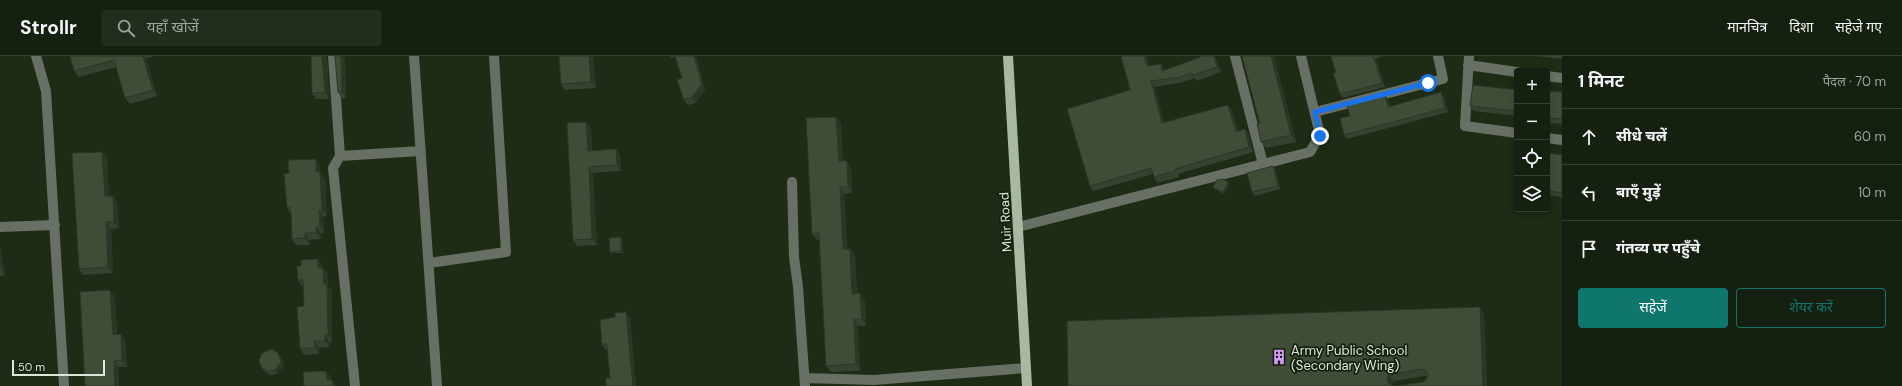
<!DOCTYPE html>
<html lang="hi">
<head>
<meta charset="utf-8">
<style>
  :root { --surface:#162010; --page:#232d1e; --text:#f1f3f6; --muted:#9ea39f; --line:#353e30; --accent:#0f766e }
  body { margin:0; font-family:"DM Sans","Noto Sans Devanagari",sans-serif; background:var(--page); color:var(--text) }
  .controls { position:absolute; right:12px; top:12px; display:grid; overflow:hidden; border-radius:4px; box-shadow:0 2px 6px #0003 }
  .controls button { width:36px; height:36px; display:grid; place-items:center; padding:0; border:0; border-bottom:1px solid var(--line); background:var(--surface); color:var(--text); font:20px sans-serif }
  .scale { position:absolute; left:12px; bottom:10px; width:93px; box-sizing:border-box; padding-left:4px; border:2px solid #dde5d8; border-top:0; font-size:11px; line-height:14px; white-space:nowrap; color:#dde5d8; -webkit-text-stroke:3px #14210c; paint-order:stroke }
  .stop { position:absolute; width:12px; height:12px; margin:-9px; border:3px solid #1a73e8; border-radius:50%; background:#fff }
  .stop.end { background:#1a73e8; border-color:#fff; box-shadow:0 1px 4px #0008 }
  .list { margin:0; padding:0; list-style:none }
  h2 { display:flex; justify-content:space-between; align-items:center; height:52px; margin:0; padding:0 16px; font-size:17px }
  h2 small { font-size:13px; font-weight:400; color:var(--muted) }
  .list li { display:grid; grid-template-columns:26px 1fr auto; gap:12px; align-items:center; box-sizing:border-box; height:56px; padding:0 16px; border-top:1px solid var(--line) }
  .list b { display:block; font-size:15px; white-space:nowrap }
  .list em { font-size:13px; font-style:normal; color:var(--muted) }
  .actions { display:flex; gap:8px; padding:12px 16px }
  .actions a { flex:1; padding:9px 0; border:1px solid var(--accent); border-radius:4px; text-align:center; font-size:14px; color:var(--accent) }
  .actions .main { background:var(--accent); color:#fff }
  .icon { flex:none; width:22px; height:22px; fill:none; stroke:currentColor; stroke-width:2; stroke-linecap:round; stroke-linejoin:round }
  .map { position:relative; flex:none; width:1562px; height:330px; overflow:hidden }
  header { display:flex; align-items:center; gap:24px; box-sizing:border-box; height:56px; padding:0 20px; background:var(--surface); border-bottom:1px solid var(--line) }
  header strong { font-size:19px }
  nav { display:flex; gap:22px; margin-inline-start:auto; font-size:14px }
  .search { width:280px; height:36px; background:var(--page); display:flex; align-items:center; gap:10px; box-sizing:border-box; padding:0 14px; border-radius:4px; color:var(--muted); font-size:15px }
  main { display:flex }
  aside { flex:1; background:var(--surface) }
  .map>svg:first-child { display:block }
</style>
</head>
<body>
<header>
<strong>Strollr</strong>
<div class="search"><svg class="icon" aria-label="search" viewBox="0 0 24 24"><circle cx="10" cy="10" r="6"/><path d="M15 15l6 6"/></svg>यहाँ खोजें</div>
<nav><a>मानचित्र</a><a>दिशा</a><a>सहेजे गए</a></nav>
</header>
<main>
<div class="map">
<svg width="1562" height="330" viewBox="0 0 1562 330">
  <rect width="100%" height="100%" fill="#1e2b15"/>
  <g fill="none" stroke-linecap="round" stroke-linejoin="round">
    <!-- minor -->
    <path stroke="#686f64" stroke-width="10" d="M36 0 46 35 64 330
      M333 0 340 100 333 112 355 330
      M414 0 437 330
      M1235 0 1263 108
      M1469 0 1465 70 1517 77
      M1468 9 1517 16
      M1547 20 1562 22
      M1315 56 1443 23 1438 0
      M1547 82 1562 84
      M340 100 421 95
      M792 126 794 201 798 231 805 330
      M0 171 55 169
      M1018 171 1310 96 1320 79 1301 0
      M429 207 506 196 494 0
      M805 322 874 324 1026 312"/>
    <!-- major -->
    <path stroke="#a9b8a1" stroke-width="10" d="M1008 0 1027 330"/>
  </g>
  <!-- wall -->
  <path fill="#36422f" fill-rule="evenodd" d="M70 0H152V1L146 2 157 40 130 48 125 42 116 11 79 21 74 15Z
    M311 0H327L329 43H316L312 37Z
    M335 0H345L346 42 342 43 338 36Z
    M559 0H593L596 32 565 34 561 28Z
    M670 0H696L705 34 696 47 688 49 684 44 682 22 675 1 672 2Z
    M1146 0 1149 10 1161 8 1165 14 1215 0 1221 16 1196 25 1195 22 1184 26 1154 31 1164 66 1232 54 1238 75 1245 73 1249 79 1253 96 1178 118 1179 121 1157 127 1154 121 1153 118 1093 135 1090 130 1130 34Z
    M1242 0H1274L1296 86 1266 92 1261 86 1260 68Z
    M1331 0H1382L1376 3 1385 31 1343 42 1340 38 1336 17Z
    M1534 0H1562V3Z
    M1517 34V60L1474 55 1470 50Z
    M1547 35 1562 36V68L1547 67Z
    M1385 39 1388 44 1390 50 1444 41 1448 56 1347 83 1344 79 1350 60Z
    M586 66 591 72 592 95 616 93 620 99 621 115 593 117 597 189 577 190 573 184Z
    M841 67 843 105 851 111 852 137 844 138 847 193H850L855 199 857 238 865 244 866 270H858L860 315 831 316 826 310 819 184H817L812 178Z
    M102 96 107 102 109 140H113L117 146 119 172 111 173 113 217 83 219 79 213Z
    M1547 97 1562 99V141L1547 139Z
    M320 110V116L325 123 327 160 323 161 324 177H321V183L309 184 310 189H296L292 183 291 158 287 151 289 117Z
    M1276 114 1280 133 1254 140 1252 136Z
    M1228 126 1230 127 1224 138 1215 133 1213 131Z
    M622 183 623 197H611L610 196Z
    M0 191 5 219 0 220Z
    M318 203 322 210V212L328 218V230L332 235V285L330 286V291L319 292V298L304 299 300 292 304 250 303 230H302L298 224 301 210Z
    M115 241 117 279 121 278 125 285 127 311H118L119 330H85Z
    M1480 251 1484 257 1487 330H1068ZM1425 320H1427L1426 324 1423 326 1394 330 1392 329 1394 325Z
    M630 261 636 330H606L610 322 608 293H605L602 288Z
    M281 300 284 310 277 318 270 319 264 315 261 311Z"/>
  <!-- shaded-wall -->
  <path fill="#2c3626" d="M143 0H145L146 2 157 40 153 34Z
    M322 0H327L329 43 325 36Z
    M341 0H345L346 42 342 36Z
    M589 0H593L596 32 591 26Z
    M694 0H696L705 34 696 47 692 41Z
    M1144 0H1146L1150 16 1147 10Z
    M1214 0H1215L1221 16 1217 11Z
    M1271 0H1274L1296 86 1291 79Z
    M1373 0 1376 3 1385 31 1382 27Z
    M1161 8 1165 13 1166 20 1162 15Z
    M1151 25 1154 31 1166 72 1162 67Z
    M1441 36 1444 41 1448 56 1445 52Z
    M1385 39 1388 44 1392 56 1388 51Z
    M1228 49 1232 54 1240 81 1236 76Z
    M836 61 841 67 843 112 839 105Z
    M586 66 591 72 592 101 588 95Z
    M1245 73 1249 79 1253 96 1249 91Z
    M616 93 620 99 621 115 617 109Z
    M102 96 107 102 109 147 105 140Z
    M316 103 320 110 321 118 320 116 325 123 327 160 322 154 316 116Z
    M847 105 851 111 852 137 848 131Z
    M1273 110 1276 114 1280 133 1278 130Z
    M589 111 593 117 597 189 592 183Z
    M1228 126 1230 127 1224 138 1223 136Z
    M840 131 844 138 848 200 843 193Z
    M113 140 117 146 119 172 114 166Z
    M319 154 323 161 324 177 320 171Z
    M106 166 111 173 113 217 108 211Z
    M316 171 321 177V183L316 177Z
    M305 177 309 184 310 189 305 182Z
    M621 181 622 183 623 197 621 195Z
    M0 191 5 219 1 213 0 208Z
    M850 193 855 199 857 244 852 238Z
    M318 203 322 210 323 218 318 212Z
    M323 212 328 218V230L332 235V285L328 279 324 228Z
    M110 234 115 241 117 285 113 279Z
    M860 237 865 244 866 270 862 263Z
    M1480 251 1484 257 1487 330H1483Z
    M626 256 630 261 636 330H633Z
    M854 263 858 270 860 315 856 308Z
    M121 278 125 285 127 311 122 304Z
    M325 279 330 286V291L325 285Z
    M314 285 319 292V298L315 292Z
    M278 297 281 300 284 310 277 318 275 314Z
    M114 305 118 311 119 330H115Z
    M326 315 331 321V330L327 324Z
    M1389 319 1394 325 1392 330 1389 328 1387 324Z
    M332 324 336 330H333Z"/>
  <!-- building -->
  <path fill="#3f4d37" stroke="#2c3626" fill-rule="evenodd" d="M70 0H143L153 34 125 42 114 4 74 15Z
    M311 0H322L325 36 312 37Z
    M335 0H341L342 36H338Z
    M559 0H589L591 26 561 28Z
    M675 0H694L702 28 692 41 684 44 677 24 682 22Z
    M1121 0H1144L1147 10 1161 8 1162 15 1201 1 1200 0H1214L1217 11 1193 19 1192 17 1180 21 1151 25 1162 67 1228 49 1236 76 1245 73 1249 91 1175 113V115L1154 121 1151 112 1090 130 1067 53 1130 34Z
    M1242 0H1271L1291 79 1261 86 1257 68H1260Z
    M1331 0H1373L1382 27 1340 38 1333 17H1336Z
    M1473 29 1517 34V55L1470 50Z
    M1547 35 1562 36V63L1547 62Z
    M1441 36 1445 52 1344 79 1340 62 1350 60 1347 49 1385 39 1388 51Z
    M836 61 839 105H847L848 131H840L843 193H850L852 238 860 237 862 263H854L856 308 826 310 819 177 812 178 806 62Z
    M586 66 588 95 616 93 617 109 589 111 592 183 573 184 567 67Z
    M102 96 105 140H113L114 166H106L108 211 79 213 72 97Z
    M1547 97 1562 99V137L1547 134Z
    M316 103V116H320L322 154H319L320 171H316V177H305V182L292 183 291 155 290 151H287L284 118 289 117 288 104Z
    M1273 110 1278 130 1252 136 1247 117Z
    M1223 123 1228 126 1223 136 1213 131 1217 124Z
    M621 181V195L610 196 609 182Z
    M318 203V212H323L324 228H327L328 279H325V285H314L315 292H300L297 251 304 250 303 224H298L297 210H301V204Z
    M110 234 113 279 121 278 122 304 114 305 115 330H85L80 236Z
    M1480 251 1483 330H1068L1067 265ZM1421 313 1426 315 1428 319 1426 324 1423 326 1394 330 1389 328 1387 324 1389 319Z
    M626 256 633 330H606V322H610L607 288H602L600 264 615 261V257Z
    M272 293 278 297 281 306 275 314 268 315 261 311 259 304 262 297Z
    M326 315 327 324H332L333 330H304L303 316Z"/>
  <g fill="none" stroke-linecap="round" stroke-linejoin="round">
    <!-- route -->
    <path stroke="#1a73e8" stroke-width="5" d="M1320 80 1315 56 1428 27"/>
  </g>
  <!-- icons -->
  <defs>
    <g id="building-bare" transform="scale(1.2)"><path d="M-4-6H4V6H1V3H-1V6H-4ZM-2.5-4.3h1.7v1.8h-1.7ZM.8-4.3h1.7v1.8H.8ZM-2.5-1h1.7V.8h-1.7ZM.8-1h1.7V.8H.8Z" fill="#d99af7" stroke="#14210c" stroke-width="2.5" paint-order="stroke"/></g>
  </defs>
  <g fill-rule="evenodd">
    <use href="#building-bare" x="1279" y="301"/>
  </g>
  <g text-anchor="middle" stroke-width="3.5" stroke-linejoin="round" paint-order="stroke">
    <!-- street labels -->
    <g font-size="13" fill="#dde5d8" stroke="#14210c">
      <text transform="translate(1005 166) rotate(-93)" y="5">Muir Road</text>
    </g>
    <!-- poi labels -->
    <g font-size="13" fill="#dde5d8" stroke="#14210c" text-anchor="start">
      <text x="1291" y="299">Army Public School<tspan x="1291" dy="15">(Secondary Wing)</tspan></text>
    </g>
  </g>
</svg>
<div class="controls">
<button>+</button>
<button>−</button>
<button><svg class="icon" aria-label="locate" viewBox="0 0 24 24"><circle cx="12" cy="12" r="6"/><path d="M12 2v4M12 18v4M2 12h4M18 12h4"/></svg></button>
<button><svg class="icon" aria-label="layers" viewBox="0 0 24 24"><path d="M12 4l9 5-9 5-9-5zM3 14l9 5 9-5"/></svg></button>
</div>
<div class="scale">50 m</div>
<div class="stop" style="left:1428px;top:27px"></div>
<div class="stop end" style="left:1320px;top:80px"></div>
</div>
<aside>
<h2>1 मिनट<small>पैदल · 70 m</small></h2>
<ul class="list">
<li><svg class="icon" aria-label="ahead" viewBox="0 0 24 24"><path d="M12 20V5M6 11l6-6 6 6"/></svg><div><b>सीधे चलें</b></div><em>60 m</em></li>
<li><svg class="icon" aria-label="left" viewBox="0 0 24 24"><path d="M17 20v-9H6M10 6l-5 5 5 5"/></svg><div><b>बाएँ मुड़ें</b></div><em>10 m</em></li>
<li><svg class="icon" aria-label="arrive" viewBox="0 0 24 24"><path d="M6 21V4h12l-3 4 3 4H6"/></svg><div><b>गंतव्य पर पहुँचे</b></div></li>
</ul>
<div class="actions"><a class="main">सहेजें</a><a>शेयर करें</a></div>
</aside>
</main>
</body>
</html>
